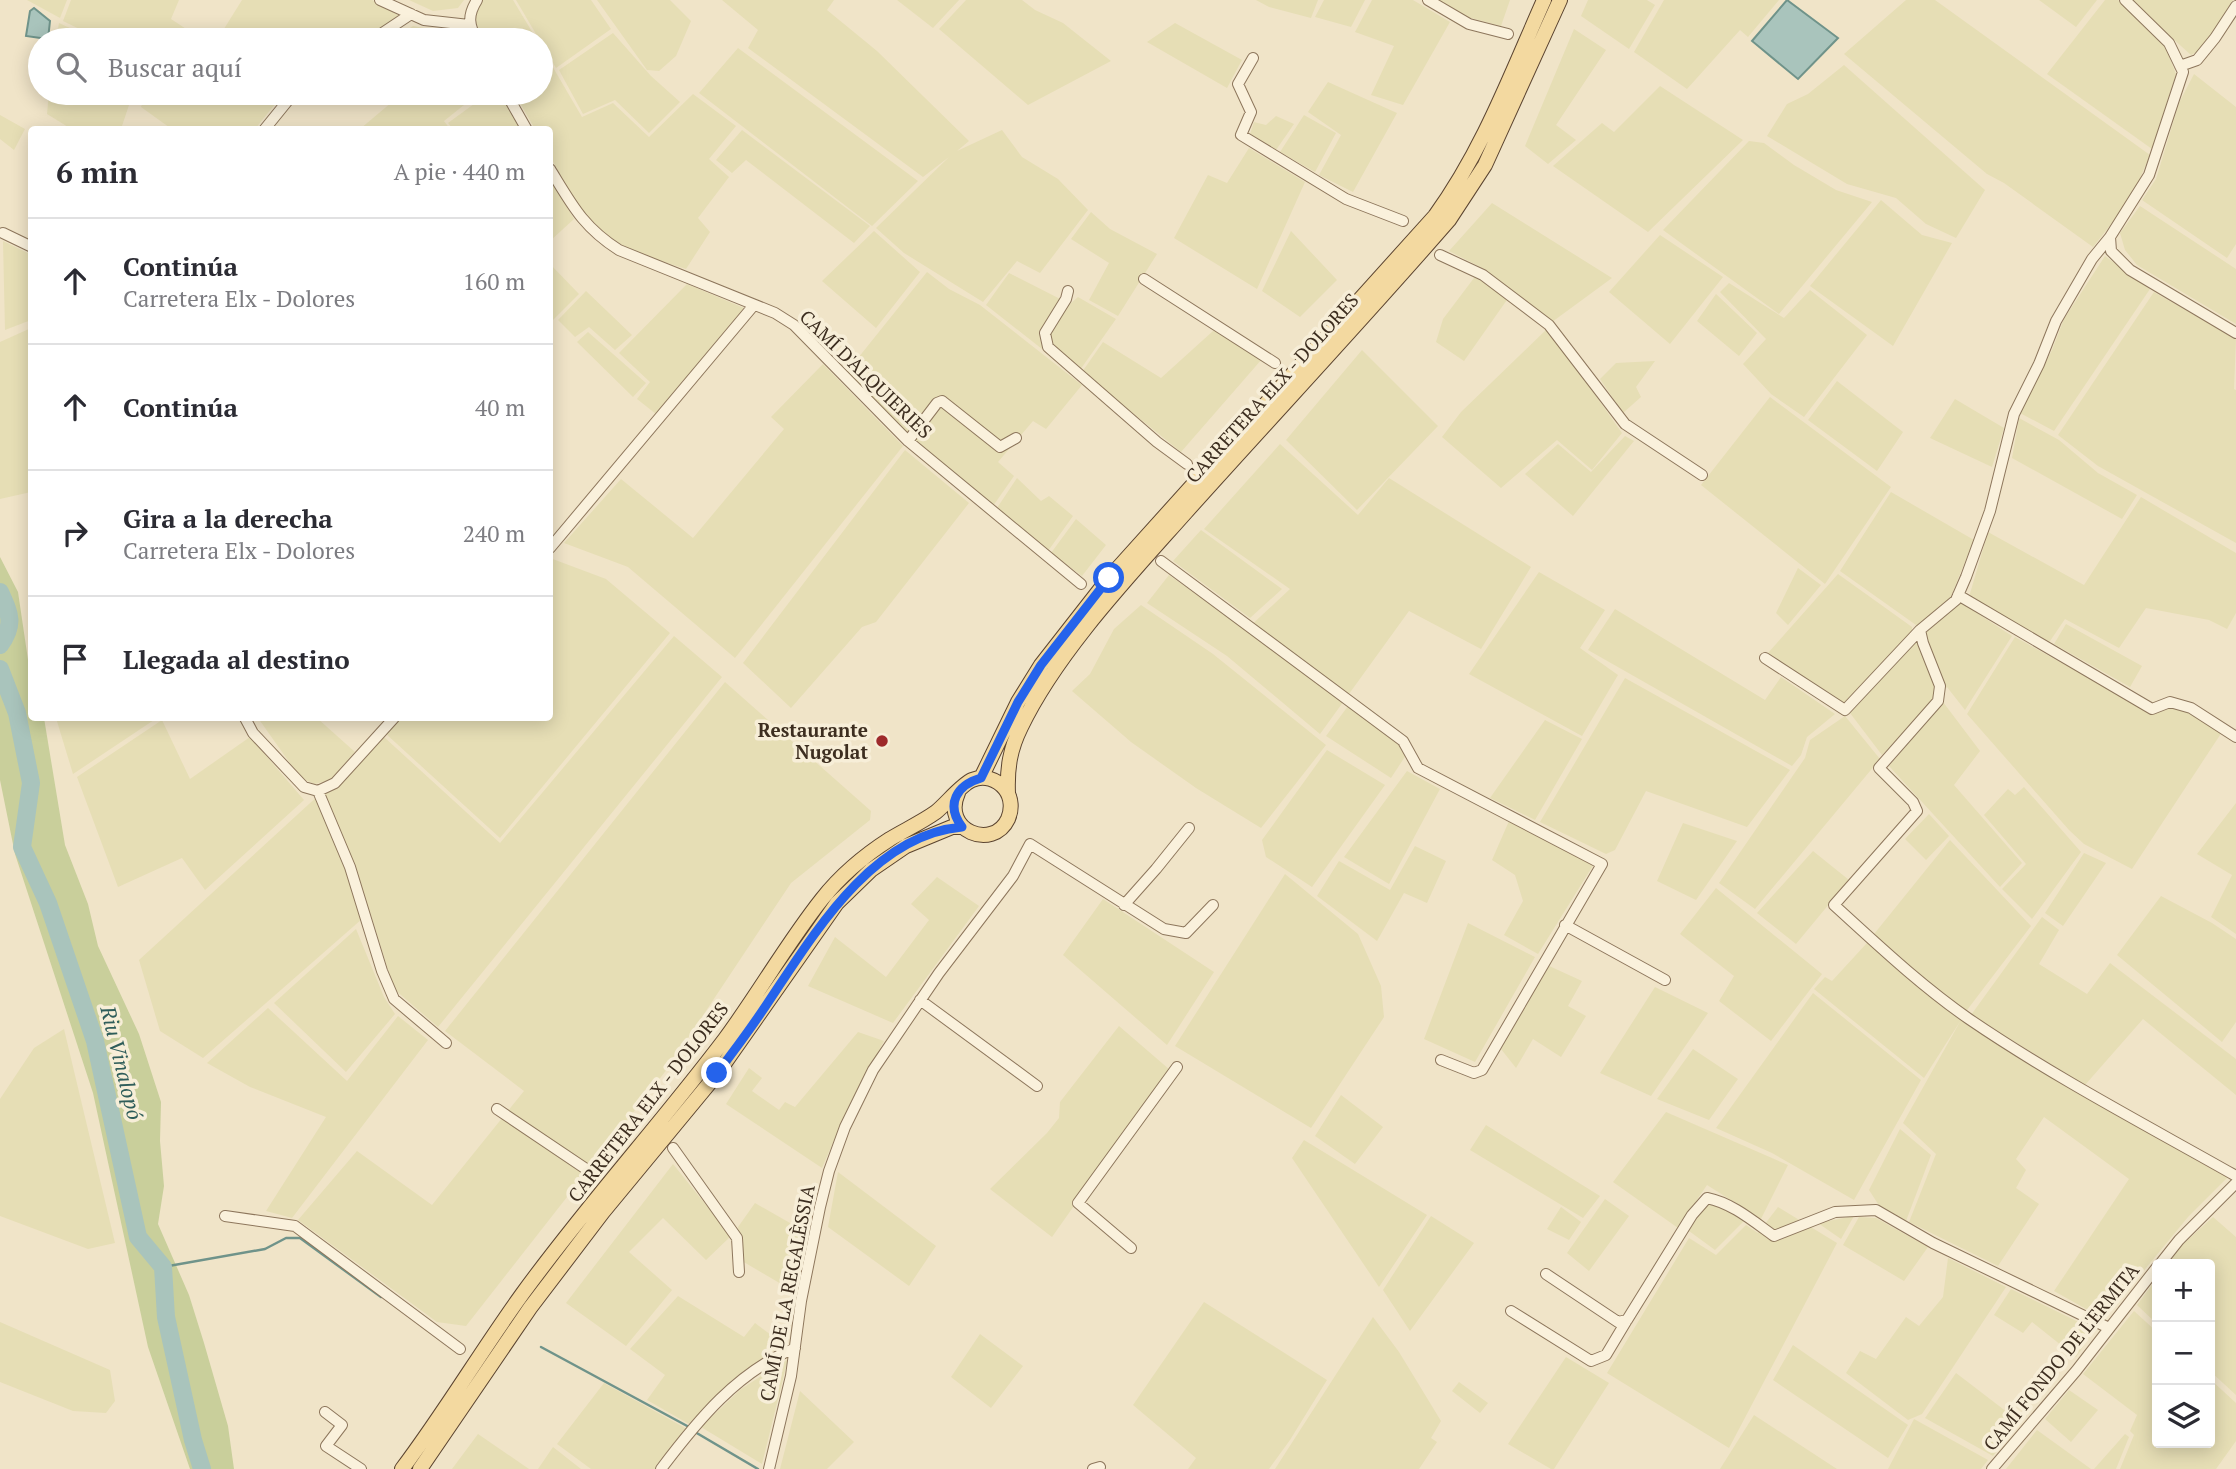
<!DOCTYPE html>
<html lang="es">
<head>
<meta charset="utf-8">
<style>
  :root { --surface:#fff; --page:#f2f2f3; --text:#2b2b33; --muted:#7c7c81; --line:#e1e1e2 }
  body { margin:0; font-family:"PT Serif",serif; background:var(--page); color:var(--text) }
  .controls { position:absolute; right:21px; bottom:21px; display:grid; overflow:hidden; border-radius:7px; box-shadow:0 4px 18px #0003 }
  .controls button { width:63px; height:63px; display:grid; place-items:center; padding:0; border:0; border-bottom:2px solid var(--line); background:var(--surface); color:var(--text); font:35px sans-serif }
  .stop { position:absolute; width:21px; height:21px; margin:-16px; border:5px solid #2563eb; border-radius:50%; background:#fff }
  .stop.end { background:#2563eb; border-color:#fff; box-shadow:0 2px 7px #0008 }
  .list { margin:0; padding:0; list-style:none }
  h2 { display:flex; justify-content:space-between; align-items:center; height:91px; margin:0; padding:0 28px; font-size:30px }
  h2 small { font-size:23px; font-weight:400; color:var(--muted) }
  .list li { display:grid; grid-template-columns:46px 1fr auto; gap:21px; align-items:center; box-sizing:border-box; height:126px; padding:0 28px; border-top:2px solid var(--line) }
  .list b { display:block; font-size:26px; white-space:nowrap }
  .list p { margin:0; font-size:23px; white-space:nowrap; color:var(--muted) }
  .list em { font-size:23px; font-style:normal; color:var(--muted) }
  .icon { flex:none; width:38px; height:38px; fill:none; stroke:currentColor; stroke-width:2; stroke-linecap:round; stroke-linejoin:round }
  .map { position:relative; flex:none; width:2236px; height:1469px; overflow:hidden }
  .search { position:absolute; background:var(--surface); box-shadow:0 4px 18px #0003; left:28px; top:28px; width:525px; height:77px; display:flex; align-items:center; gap:18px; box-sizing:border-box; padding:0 24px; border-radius:38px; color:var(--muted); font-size:26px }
  .panel { position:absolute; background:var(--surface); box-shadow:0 4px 18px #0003; left:28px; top:126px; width:525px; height:595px; border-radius:7px }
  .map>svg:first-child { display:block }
</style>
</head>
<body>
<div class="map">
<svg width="2236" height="1469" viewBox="0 0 2236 1469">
  <rect width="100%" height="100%" fill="#f0e4c8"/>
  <!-- farmland -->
  <path fill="#e6deb5" d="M27 0H67L60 18Z
    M71 0H179L171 19 203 40H102L63 21Z
    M242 0H372L400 16 362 40H217Z
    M409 0H464L458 8 433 11Z
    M483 0H513L537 40H485L476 24 475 10Z
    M516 0H591L611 29 556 68Z
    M597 0H670L691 21 676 56 659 71 647 70Z
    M722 0H834L827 10 877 51 969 141 957 151 1002 130 1022 157 1058 179 1088 210 1040 273 1017 261 983 302 904 253 876 228 949 157 923 177 748 48 758 30Z
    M897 0H959L933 28Z
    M966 0H1022L1035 10 1063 23 1111 61 1028 105 939 29Z
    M1256 0H1318L1311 18 1269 7Z
    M1324 0H1365L1351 27 1315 17Z
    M1372 0H1413L1450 22 1403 105 1371 95 1394 46 1355 32Z
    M1438 0H1510L1501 26 1467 17Z
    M1588 0H1647L1655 5 1629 49 1581 16Z
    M1664 0H1779L1748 37 1740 30 1687 89 1634 52Z
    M1906 0H1935L2150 155 2131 199 2093 247 2004 183 1987 174 1844 54Z
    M2039 0H2097L2076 27Z
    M2105 0H2118L2164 44 2176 74 2152 149 2047 74Z
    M2130 0H2233L2202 49 2191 55Z
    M59 23 96 40H56Z
    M1175 23 1242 60 1227 88 1147 42Z
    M413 26 464 35 467 40H392Z
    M1574 29 1606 50 1556 125 1576 140 1548 164 1525 146Z
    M613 33 651 76 680 102 649 133 615 100 583 114 559 70Z
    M541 47 582 117 613 103 649 137 693 94 736 126 709 159 729 177 698 218 710 232 686 269 639 254 615 241 582 215 550 156V130L535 129 514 93H541Z
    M738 48 918 181 872 226 699 93Z
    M1844 65 1985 190 1956 238 1926 224 1896 198 1847 184 1767 136 1787 104 1808 94Z
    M2194 74 2236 107V244L2227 258 2142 200 2156 179 2179 103Z
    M1328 82 1397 113 1353 192 1319 175 1341 135 1308 112Z
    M1660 86 1743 140 1648 232 1553 166 1602 123 1614 132Z
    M49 93H141L136 103 131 99 121 129 73 130 47 114Z
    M147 93H284L255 129 173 130 141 107Z
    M384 93H479L444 121 450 129H360L392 102Z
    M489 93H499L521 129H453L448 123Z
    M0 115 25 129 14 150 0 139Z
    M1304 115 1336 133 1315 172 1280 152Z
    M1276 116 1294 124 1276 150 1250 134 1254 122 1266 125Z
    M742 130 870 226 854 243 746 160 732 173 716 160Z
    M1749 141 1764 143 1794 165 1836 190 1872 202 1779 314 1663 230Z
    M1249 148 1305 182 1257 289 1174 238 1208 175 1227 183Z
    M550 178 574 219 550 241Z
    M1881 200 1922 235 1952 243 1893 346 1810 286Z
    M1492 203 1612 278 1552 322 1484 269 1449 251Z
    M2140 206 2236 269V324L2137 265 2125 250 2120 233Z
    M1091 212 1110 229 1157 254 1118 316 1089 300 1109 263 1071 239Z
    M874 231 920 272 876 328 822 281Z
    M1291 231 1337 280 1300 317 1262 291Z
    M1660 235 1723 277 1670 344 1609 292Z
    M3 241 32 255 31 320 5 330Z
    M2105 256 2150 289 2054 431 2020 413 2052 350 2064 319Z
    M550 264 579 294 553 320 550 317Z
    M927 272 949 289 980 305 1082 385 1046 429 1033 421 998 462 1014 476 993 506 914 441 846 373Z
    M1009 273 1070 304 1078 297 1116 319 1080 370 1042 349 986 305Z
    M1477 274 1509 297 1464 361 1436 342 1443 319Z
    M1729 283 1784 318 1810 290 1867 335 1804 417 1771 394 1743 364 1766 339 1720 292Z
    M687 284 744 308 656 414 637 399 650 382 619 353Z
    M586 291 632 335 615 350 589 327 575 337 558 320Z
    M2154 292 2236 339 2234 389 2236 390V543L2098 466 2058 435Z
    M1716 294 1757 333 1739 356 1697 321Z
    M31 328V492L0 499V342Z
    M1548 328 1622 433 1592 470 1557 440 1501 488 1442 437 1461 412Z
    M1213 331 1220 332 1262 359 1181 452 1082 372 1103 342 1161 378Z
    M588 332 646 383 633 397 577 342Z
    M1362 350 1438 426 1357 510 1286 440Z
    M1655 361 1636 387 1641 397 1623 413 1600 379 1616 363Z
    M823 364 903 446 735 658 628 567 564 543 621 479 693 538 784 429 771 417Z
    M1837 381 1903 432 1877 471 1808 420Z
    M1770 397 1891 487 1825 584 1701 485Z
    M1955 399 2004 428 1992 467 1930 438Z
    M2019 418 2059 440 2098 473 2137 495 2122 519 2012 458Z
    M1625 436 1634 441 1573 516 1525 474 1558 444 1591 472Z
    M1280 444 1358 515 1389 478 1531 567 1481 649 1409 611 1320 734 1227 656 1147 603 1169 575 1246 630 1290 589 1204 529Z
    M905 450 969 503 876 622 862 627 791 708 743 663Z
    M1017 478 1041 501 1049 496 1073 516 1048 551 997 508Z
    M1891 492 1974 540 1951 596 2012 636 1965 710 1947 687 1882 755 1850 713 1915 636 1916 625 1840 571Z
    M2141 497 2236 553V613L2227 629 2209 620 2146 608 2119 648 2065 619 2048 644 1969 597 1988 532 2084 585Z
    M1076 519 1106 545 1082 576 1051 553Z
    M1201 530 1282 589 1250 618 1173 561Z
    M550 558 606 579 670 633 500 838 385 733 399 718H550Z
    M1798 568 1821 585 1788 625 1776 613Z
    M1539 572 1605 610 1580 648 1618 675 1582 736 1469 674Z
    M1838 574 1912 627V632L1845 705 1768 653Z
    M1141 605 1213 654 1326 745 1261 828 1196 788 1131 742 1072 691 1090 674 1114 629Z
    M1615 609 1765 700 1781 677 1835 714 1807 737 1801 755 1792 766 1588 650Z
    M2066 624 2142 666 2130 687 2054 644Z
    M674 636 722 677 438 1027 394 989 370 912 203 1058 160 1031 139 960 309 804 384 737 500 843Z
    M2015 637 2154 714 2177 706 2222 732 2132 869 2084 844 2069 830 1967 714Z
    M1625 678 1790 770 1747 827 1646 791 1615 850 1606 854 1540 822Z
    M725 682 871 811 870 820 791 883 668 1068 466 1326 437 1322 298 1220 357 1151 432 1205 524 1091 445 1031Z
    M1943 702 1980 751 1954 785 2022 863 2000 887 1889 766Z
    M1348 706 1408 752 1391 778 1326 736Z
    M1845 716 1880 759 1755 909 1719 883 1805 758 1810 740Z
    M56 718H157L73 774Z
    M258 718H317L355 752 330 780 315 784 305 780 292 766Z
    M162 720 190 779 250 737 304 800 205 890 182 858 118 887 77 777Z
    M1545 720 1582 739 1535 820 1490 798Z
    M1327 750 1385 785 1312 887 1266 857 1262 840Z
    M1407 771 1440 789 1389 884 1344 857Z
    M2024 787 2081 852 2032 919 2002 889 2026 864 1984 815 2008 789 2015 795Z
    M2236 803V934L2211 917 2232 875 2197 854Z
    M1929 814 1949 836 1926 860 1905 839Z
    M1509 821 1594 864 1538 954 1504 935 1523 901 1515 875 1492 860Z
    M1683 823 1737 841 1696 900 1657 881Z
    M1950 840 2031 926 1964 1014 2230 1175 2188 1217 2104 1319 2054 1291 2129 1179 2044 1117 2016 1159 2026 1170 2016 1188 2039 1204 1998 1266 1909 1222 1936 1154 1903 1123 1961 1020 1924 1078 1814 989 1825 977 1832 981 1866 944Z
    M1415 846 1446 861 1427 903 1404 893 1377 941 1317 896 1339 861 1390 890Z
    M1813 851 1849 880 1796 944 1757 913Z
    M2084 853 2106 863 2063 926 2045 913Z
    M1285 874 1358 934 1381 986 1384 1017 1311 1128 1175 1046Z
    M937 877 979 906 893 1023 808 986 835 937 886 977 929 920 911 904Z
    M1716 888 1822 974 1771 1041 1719 1001 1734 976 1680 934Z
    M2161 896 2212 923 2236 939V1022L2222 1042 2117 955Z
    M1103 899 1214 972 1167 1045 1063 955Z
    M2042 917 2059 930 2039 964 2087 994 2110 963 2236 1059V1095L2143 1019 2085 1085 1971 1015Z
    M1468 923 1535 957 1475 1062 1424 1039Z
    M356 929 384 997 395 1014 346 1072 274 1003Z
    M1547 965 1582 981 1568 1006 1586 1016 1561 1057 1533 1039 1516 1068 1501 1049Z
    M1655 987 1708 1013 1651 1096 1600 1073Z
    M1813 993 1921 1080 1854 1200 1772 1153 1716 1128Z
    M268 1008 347 1081 398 1016 428 1040 292 1218 266 1211 326 1117 250 1087 207 1063Z
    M1119 1026 1170 1070 1052 1237 990 1189 1047 1133 1059 1118 1060 1102Z
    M64 1029 115 1243 88 1249 0 1216V1099L34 1048Z
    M858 1032 884 1041 845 1115 822 1168 726 1104 749 1068 762 1078 752 1091 779 1110 785 1102 795 1107Z
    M1693 1049 1738 1079 1709 1120 1657 1099Z
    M1341 1095 1383 1127 1355 1164 1315 1136Z
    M1666 1112 1788 1165 1761 1219 1707 1185 1678 1228 1613 1182Z
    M1486 1125 1600 1196 1583 1218 1470 1150Z
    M1900 1129 1931 1155 1906 1221 1880 1207 1869 1190Z
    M1304 1140 1427 1215 1379 1287 1292 1158Z
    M673 1164 731 1236 706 1260 663 1218 629 1252 672 1290 626 1346 566 1303Z
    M838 1172 936 1246 909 1286 828 1227Z
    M1605 1199 1629 1216 1589 1271 1567 1253Z
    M755 1203 811 1235 800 1295 742 1261 738 1227Z
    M1709 1204 1722 1206 1745 1220 1715 1250 1689 1231 1702 1210Z
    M1561 1207 1581 1222 1569 1240 1547 1229Z
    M1778 1207 1837 1243 1729 1448 1607 1373 1689 1238 1716 1255 1746 1225 1758 1233Z
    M1431 1216 1474 1243 1410 1331 1383 1290Z
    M1854 1216 1841 1239 1818 1223Z
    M1859 1217 1876 1218 1928 1247 1904 1281 1843 1245Z
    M2213 1217 2236 1237V1395L2210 1371V1264H2167L2181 1246Z
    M1948 1258 2006 1287 1922 1414 1908 1420 1846 1373 1860 1351 1876 1359 1906 1317 1919 1326 1943 1297Z
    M2157 1278V1324L2137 1305Z
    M2011 1289 2095 1330 2076 1357 2032 1322 2023 1333 1994 1315Z
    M678 1296 744 1337 755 1323 783 1344 732 1380 689 1424 647 1400 665 1375 630 1349Z
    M1204 1302 1327 1380 1290 1440 1269 1469H1188L1196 1458 1133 1405Z
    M2134 1311 2157 1332V1443H2210V1379L2236 1403V1441L2216 1469H2120L2134 1435 2130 1431 2137 1415 2083 1374Z
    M1373 1317 1399 1352 1441 1421 1431 1438 1437 1442 1419 1469H1275Z
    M0 1322 110 1370 115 1401 106 1413 73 1411 0 1382Z
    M980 1334 1023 1366 991 1408 951 1377Z
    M1793 1345 1908 1425 1888 1458 1773 1380Z
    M1566 1357 1609 1383 1554 1469H1551L1508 1444Z
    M788 1359 762 1464 701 1427 741 1389Z
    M1956 1373 2020 1422 1993 1456 1925 1418Z
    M1459 1382 1488 1403 1480 1413 1452 1391Z
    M604 1383 687 1429 657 1469H591L557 1444Z
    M2069 1390 2098 1410 2071 1442 2045 1419Z
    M800 1391 854 1442 827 1469H780Z
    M1754 1415 1837 1469H1720Z
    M1914 1419 1988 1460 1981 1469H1888Z
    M2037 1430 2091 1469H2006Z
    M478 1434 529 1469H452Z
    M2125 1434 2129 1437 2116 1469H2094Z
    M553 1447 581 1469H538Z"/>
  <!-- green -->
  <path fill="#c9cf9b" d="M0 557 18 592 31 680 32 718H44L65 845 88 904 98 946 139 1034 161 1102 160 1141 164 1186 158 1224 189 1295 204 1343 228 1426 234 1469H190L148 1347 93 1093 15 854 0 780Z"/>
  <!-- water -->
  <path fill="#a9c4bc" stroke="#6f938a" stroke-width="2" d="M1787 0 1838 38 1798 79 1752 41Z
    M34 8 50 21 48 39 26 36 30 11Z"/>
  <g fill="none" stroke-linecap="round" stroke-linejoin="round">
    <!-- stream -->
    <path stroke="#6f938a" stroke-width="2.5" d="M163 1267 265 1249 286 1238H300L381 1297
      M541 1347 689 1427
      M695 1432 758 1469"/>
    <!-- river -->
    <path stroke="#a9c4bc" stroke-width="18" d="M0 592C10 614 15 624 0 645
      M0 669 17 713 31 783 22 847 48 903 95 1041 138 1237 163 1267 166 1317 193 1440 202 1469"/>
    <!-- minor casing -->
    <g stroke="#8d765c" stroke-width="12">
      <path id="minor" d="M380 0 424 20 469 25
        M477 0C467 16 469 25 477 40
        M1428 0 1469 24 1508 34
        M2125 0 2169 43 2183 72 2149 175 2110 237 2111 251 2130 270 2236 333
        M372 40 411 14
        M1253 58 1238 84 1251 112 1241 135 1346 199 1403 221
        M2180 66 2197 60 2215 38 2236 6
        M506 93 527 130
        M264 130 294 93
        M550 169C572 205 583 227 619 250L775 313 794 325 908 441 1081 584
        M3 233 32 247
        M2110 237 2092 259 2056 321 2039 364 2014 414 1990 511 1966 577 1956 600 1920 630 1923 643 1940 686 1938 701 1879 768 1913 802 1917 811 1834 905C1877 944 1920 985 1969 1019 2054 1077 2146 1125 2236 1176
        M1440 255 1483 275 1549 325 1625 424 1702 475
        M1144 279 1275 363
        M1068 291 1066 299 1045 333 1048 347 1157 442 1187 464
        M908 441 937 403 942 401 1000 447 1016 438
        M550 548 754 305
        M1161 561 1403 741 1418 768 1602 864 1482 1070 1474 1073 1441 1060
        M1958 595 2152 709 2170 702 2191 708 2236 737
        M1765 658 1845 710 1920 630
        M245 718 253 733 304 787 318 791 335 783 394 718
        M318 791 350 867 382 971 394 999 446 1043
        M1124 905 1156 869 1189 828
        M1565 925 1665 980
        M920 1000 1037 1086
        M497 1109 592 1173
        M673 1148 737 1238 739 1272
        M225 1216 295 1226 460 1349
        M1131 1248 1078 1203 1177 1067
        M2160 1264 2179 1240 2236 1183
        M1546 1274 1618 1322 1627 1320 1692 1215 1707 1198C1732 1203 1753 1221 1774 1236L1835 1212 1876 1210 1933 1243 2109 1328
        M1511 1311 1591 1361 1606 1355 1627 1320
        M325 1412 342 1425 326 1446 361 1469
        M661 1469C698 1420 737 1372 795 1348
        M769 1469 791 1376 801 1301 820 1207 829 1171 845 1127 873 1070 939 973 1013 876 1030 844 1164 929 1186 933 1213 905
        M1093 1469 1100 1467
        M1992 1469 2076 1371 2157 1267"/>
    </g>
    <!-- major casing -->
    <g stroke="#5b4430" stroke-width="16">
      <path id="major" d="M981 778 1018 702 1041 665 1109 578 1435 216C1483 150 1511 74 1544 0
        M1008 793C1007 768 1010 749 1021 727 1057 652 1130 575 1186 512 1273 415 1363 319 1449 220L1485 165 1560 0
        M402 1469C445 1412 481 1351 523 1293 587 1205 660 1125 725 1039 759 993 787 943 822 899 841 875 865 855 890 839 905 830 922 822 936 812 946 804 962 784 972 780 984 775 997 779 1005 789 1012 798 1012 810 1008 819 993 851 941 831 958 793
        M420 1469 530 1308 603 1212 717 1074 837 903 871 870 906 846 952 827H962"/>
    </g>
    <!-- minor -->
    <use href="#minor" stroke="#faf1dc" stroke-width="10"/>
    <!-- major -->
    <use href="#major" stroke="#f3d9a0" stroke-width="14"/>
  </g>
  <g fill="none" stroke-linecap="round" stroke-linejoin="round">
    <!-- route -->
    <path stroke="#2563eb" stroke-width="9" d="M717 1073C734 1051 751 1028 767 1004 812 937 871 835 962 827 945 804 957 785 981 778L1018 702 1041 665 1109 578"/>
  </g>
  <!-- markers -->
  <circle fill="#9e2a2b" stroke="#f7eed8" stroke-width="2.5" cx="882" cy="741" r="7"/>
  <g text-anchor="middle" stroke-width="7" stroke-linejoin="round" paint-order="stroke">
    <!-- street labels -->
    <g font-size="19" fill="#3d2e20" stroke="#f7eed8">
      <text transform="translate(866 374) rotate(44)" y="7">CAMÍ D'ALQUIERIES</text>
      <text transform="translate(1272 388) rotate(-48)" y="7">CARRETERA ELX - DOLORES</text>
      <text transform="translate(648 1102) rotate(-52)" y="7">CARRETERA ELX - DOLORES</text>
      <text transform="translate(787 1293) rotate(-79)" y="7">CAMÍ DE LA REGALÈSSIA</text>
      <text transform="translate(2061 1357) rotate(-51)" y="7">CAMÍ FONDO DE L'ERMITA</text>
    </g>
    <!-- poi labels -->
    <g font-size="19" font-weight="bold" fill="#3d2e20" stroke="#f7eed8" text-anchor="end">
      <text x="868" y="737">Restaurante<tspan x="868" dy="22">Nugolat</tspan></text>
    </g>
    <!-- water labels -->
    <g font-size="21" font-style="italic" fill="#2f5d5a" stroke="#f7eed8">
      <text transform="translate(121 1063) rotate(76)" y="7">Riu Vinalopó</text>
    </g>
  </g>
</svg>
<div class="controls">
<button>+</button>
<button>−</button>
<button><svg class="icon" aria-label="layers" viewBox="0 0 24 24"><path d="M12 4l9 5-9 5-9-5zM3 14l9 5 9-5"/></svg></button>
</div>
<div class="stop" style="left:1109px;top:578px"></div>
<div class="stop end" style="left:717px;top:1073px"></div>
<div class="search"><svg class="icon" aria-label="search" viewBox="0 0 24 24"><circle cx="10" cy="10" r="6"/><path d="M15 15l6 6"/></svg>Buscar aquí</div>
<section class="panel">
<h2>6 min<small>A pie · 440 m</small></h2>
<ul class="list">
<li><svg class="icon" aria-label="ahead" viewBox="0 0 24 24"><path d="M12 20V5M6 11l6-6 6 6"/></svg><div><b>Continúa</b><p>Carretera Elx - Dolores</p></div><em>160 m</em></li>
<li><svg class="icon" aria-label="ahead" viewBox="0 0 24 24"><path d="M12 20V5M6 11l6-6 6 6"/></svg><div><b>Continúa</b></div><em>40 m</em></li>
<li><svg class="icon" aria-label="right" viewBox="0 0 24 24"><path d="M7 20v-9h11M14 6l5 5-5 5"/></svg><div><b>Gira a la derecha</b><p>Carretera Elx - Dolores</p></div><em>240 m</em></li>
<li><svg class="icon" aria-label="arrive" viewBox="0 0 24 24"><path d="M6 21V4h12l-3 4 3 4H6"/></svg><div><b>Llegada al destino</b></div></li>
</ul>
</section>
</div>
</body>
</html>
